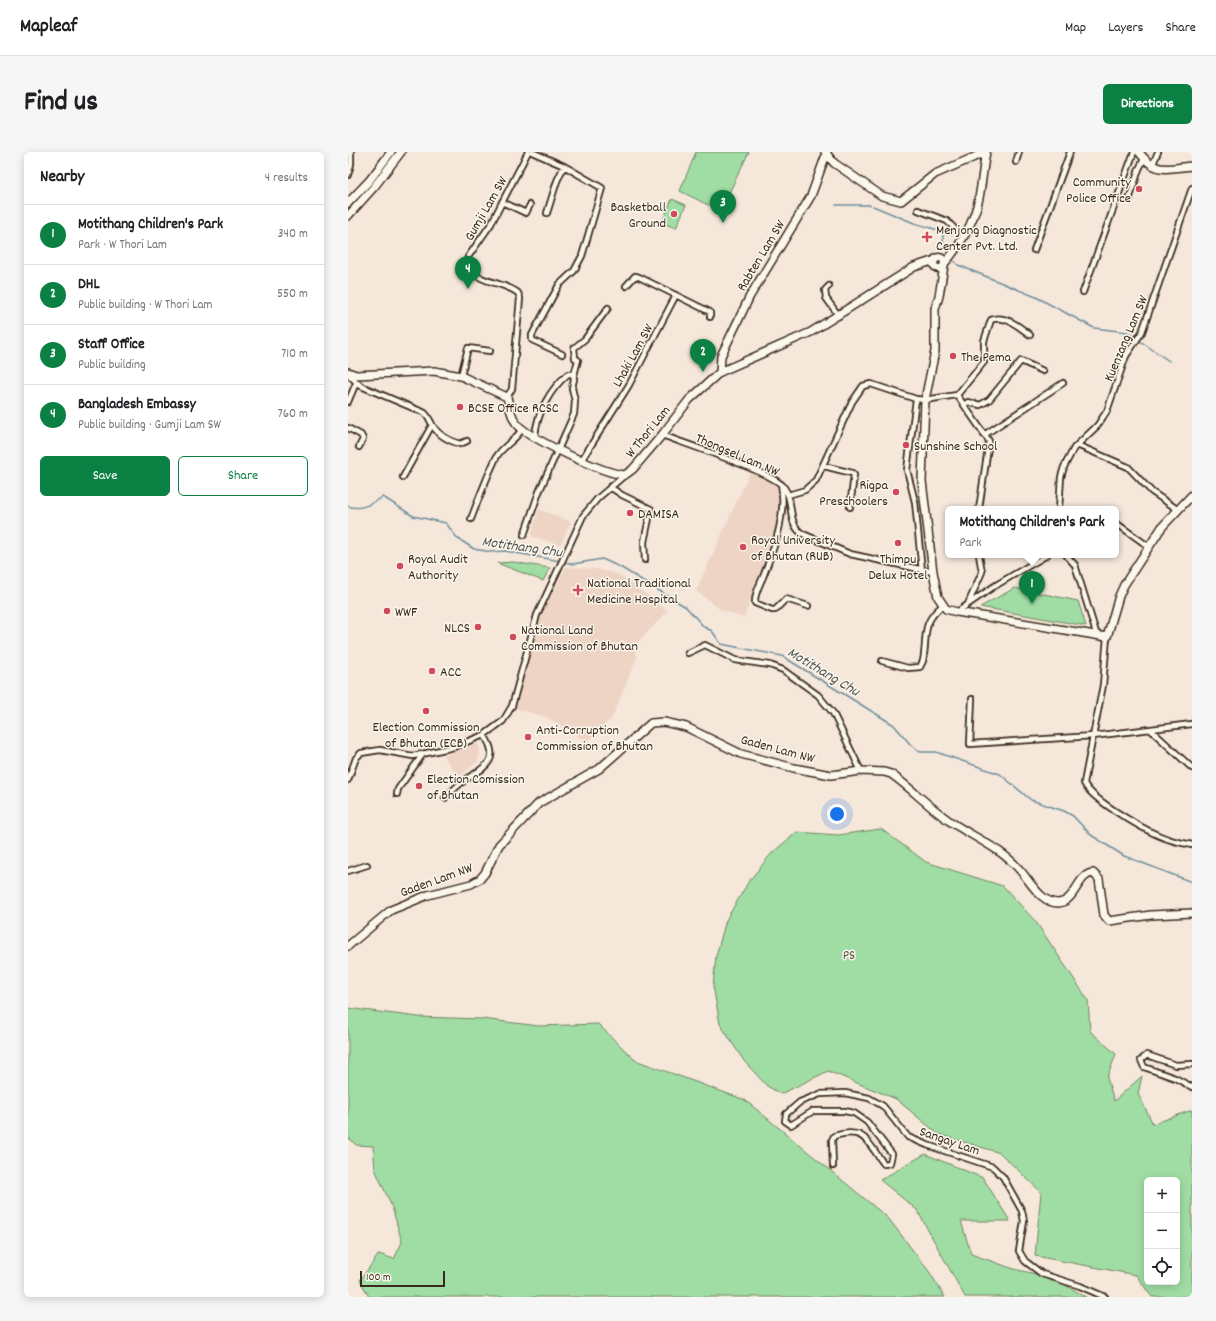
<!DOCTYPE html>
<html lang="en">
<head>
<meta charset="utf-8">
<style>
  :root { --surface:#fff; --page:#f6f6f6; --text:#202124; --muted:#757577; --line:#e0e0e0; --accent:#0b8043 }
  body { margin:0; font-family:Dekko,sans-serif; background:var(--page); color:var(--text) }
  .controls { position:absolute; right:12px; bottom:12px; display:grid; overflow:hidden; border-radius:6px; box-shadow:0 2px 10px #0003 }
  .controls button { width:36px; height:36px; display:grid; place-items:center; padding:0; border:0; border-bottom:1px solid var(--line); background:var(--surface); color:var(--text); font:20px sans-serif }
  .scale { position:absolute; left:12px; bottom:10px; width:85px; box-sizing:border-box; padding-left:4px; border:2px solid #3b2a1e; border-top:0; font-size:11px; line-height:14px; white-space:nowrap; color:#3b2a1e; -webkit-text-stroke:3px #fbf7ec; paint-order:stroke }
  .you { position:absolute; left:489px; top:662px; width:14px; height:14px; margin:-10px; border:3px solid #fff; border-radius:50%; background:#1a73e8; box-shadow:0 0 0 6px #1a73e833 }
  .badge { display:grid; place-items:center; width:26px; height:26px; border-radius:50%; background:var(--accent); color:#fff; font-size:13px; font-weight:700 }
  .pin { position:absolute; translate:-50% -33px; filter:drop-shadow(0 1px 2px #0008) }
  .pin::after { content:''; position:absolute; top:21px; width:14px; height:12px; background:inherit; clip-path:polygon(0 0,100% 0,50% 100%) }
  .popup { position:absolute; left:597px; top:354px; width:174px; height:52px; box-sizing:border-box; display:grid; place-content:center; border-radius:6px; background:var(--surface); filter:drop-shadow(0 1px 3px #0005); font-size:13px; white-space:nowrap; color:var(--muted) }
  .popup b { font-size:15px; color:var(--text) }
  .popup::after { content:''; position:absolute; left:50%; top:100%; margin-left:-8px; border:8px solid transparent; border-top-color:var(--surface) }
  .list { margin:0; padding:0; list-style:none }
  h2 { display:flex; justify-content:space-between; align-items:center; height:52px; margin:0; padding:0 16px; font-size:17px }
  h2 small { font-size:13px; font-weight:400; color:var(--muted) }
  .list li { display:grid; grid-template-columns:26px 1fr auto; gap:12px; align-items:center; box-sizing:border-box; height:60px; padding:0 16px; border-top:1px solid var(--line) }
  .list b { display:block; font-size:15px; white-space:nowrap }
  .list p { margin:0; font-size:13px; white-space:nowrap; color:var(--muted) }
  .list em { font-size:13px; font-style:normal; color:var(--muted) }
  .actions { display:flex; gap:8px; padding:12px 16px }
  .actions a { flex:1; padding:9px 0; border:1px solid var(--accent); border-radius:6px; text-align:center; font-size:14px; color:var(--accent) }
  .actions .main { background:var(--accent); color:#fff }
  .icon { flex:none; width:22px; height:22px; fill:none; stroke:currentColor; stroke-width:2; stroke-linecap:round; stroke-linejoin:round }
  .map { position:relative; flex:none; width:844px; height:1145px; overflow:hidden; border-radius:6px }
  header { display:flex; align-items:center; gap:24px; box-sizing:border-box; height:56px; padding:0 20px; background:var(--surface); border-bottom:1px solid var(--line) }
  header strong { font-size:19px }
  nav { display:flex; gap:22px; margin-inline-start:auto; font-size:14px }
  .intro { display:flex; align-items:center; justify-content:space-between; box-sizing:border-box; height:96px; padding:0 24px }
  h1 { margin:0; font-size:28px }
  .button { padding:10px 18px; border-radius:6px; background:var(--accent); color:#fff; font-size:14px; font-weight:700 }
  main { display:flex; gap:24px; padding:0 24px }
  aside { flex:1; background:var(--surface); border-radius:6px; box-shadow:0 2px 10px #0003 }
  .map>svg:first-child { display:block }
</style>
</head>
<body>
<header>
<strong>Mapleaf</strong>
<nav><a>Map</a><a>Layers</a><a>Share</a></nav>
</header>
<div class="intro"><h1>Find us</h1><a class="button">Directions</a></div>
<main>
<aside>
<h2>Nearby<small>4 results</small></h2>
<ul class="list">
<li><span class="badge">1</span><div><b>Motithang Children's Park</b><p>Park · W Thori Lam</p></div><em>340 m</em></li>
<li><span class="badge">2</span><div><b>DHL</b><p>Public building · W Thori Lam</p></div><em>550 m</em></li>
<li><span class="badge">3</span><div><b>Staff Office</b><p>Public building</p></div><em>710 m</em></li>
<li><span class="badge">4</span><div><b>Bangladesh Embassy</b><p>Public building · Gumji Lam SW</p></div><em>760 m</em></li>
</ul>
<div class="actions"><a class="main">Save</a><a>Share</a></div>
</aside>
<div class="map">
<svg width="844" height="1145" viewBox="0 0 844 1145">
  <rect width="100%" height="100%" fill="#f5e7da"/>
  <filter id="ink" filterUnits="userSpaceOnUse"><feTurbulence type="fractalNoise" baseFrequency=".025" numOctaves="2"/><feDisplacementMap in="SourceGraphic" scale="8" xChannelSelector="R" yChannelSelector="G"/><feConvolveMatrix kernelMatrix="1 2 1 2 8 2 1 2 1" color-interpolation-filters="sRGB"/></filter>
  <g filter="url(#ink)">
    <!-- built -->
    <path fill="#eed4c5" d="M402 320 426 330 429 336 432 353 429 371 396 466 373 458 348 439Z
      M191 357 223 370 212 393 183 384Z
      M218 415 249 417 270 422 320 459 286 494 289 505 264 566 239 590 199 565 166 556 189 470Z
      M130 591 132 598 130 609 111 625 95 604Z"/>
    <!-- green -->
    <path fill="#a0dda4" stroke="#6e8461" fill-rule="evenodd" d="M348 0H401L376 51 368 47 365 51 360 53 332 39Z
      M324 47 338 53 328 76 314 71Z
      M165 410 202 416 195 429 149 411Z
      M667 436 730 449 738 474 632 455Z
      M533 677 578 710 655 734 688 770 740 848 742 879 768 902 759 926 766 949 794 924 790 942 805 972 844 958V1145H804L788 1123 687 1104 693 1040 652 1001 590 982 548 947 480 919 433 942 419 934 396 909 372 872 365 834 368 804 378 768 401 729 424 701 449 680 490 683ZM799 1028H829V1130H799Z
      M0 856 70 865 134 867 191 874 250 872 287 908 397 948 540 1066 580 1118 597 1145H21L12 1128 31 1102 46 1107 54 1090 44 1055 27 1017 25 994 8 993 0 985Z
      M577 1002 635 1026 662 1069H613L623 1102 666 1117 705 1126 738 1145H617L569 1058 532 1028Z"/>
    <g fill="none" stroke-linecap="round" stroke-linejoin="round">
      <!-- stream -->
      <path stroke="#6e8e9d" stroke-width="1.5" d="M488 53H522
        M525 54 566 71 590 78
        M595 81V97
        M606 109 610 113 688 145 746 176 779 180 821 209
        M0 354C13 359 24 351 35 345L65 364 98 371 109 386 126 397 143 400 157 399 212 409
        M216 410 225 412 254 407 272 415 338 455 356 475 364 479 373 492 434 504 546 573 562 592 572 600H588L652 622 683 648 716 659 725 664 743 683 776 704 844 730"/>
      <!-- minor casing -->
      <g stroke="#3b2a1e" stroke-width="8">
        <path id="minor" d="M184 0 216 14 254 36 234 104 226 119 211 133 184 183V188L214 202
          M668 10 671 0
          M804 14 810 0
          M0 23 3 12V0
          M781 48 791 17 796 7
          M154 50 178 61 182 53
          M570 58 599 69 609 79 617 83
          M199 61 209 29 216 14
          M686 98 722 0
          M278 134 287 124 291 125 362 160V165
          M481 134 477 138 478 146 491 164
          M735 140 786 0
          M0 222 13 234 77 261C81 265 82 269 85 274 91 284 102 289 112 292L119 289
          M226 223 230 208 227 206 226 196 237 187 260 156
          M113 224 120 196 142 199
          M609 243 636 210V189L643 168C656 162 672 175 682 183
          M159 245 164 237 172 146 170 141C155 129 132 132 119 115L120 105 143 72 180 0
          M568 247 559 318 567 350 574 419
          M0 250 8 231
          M616 253 620 250 632 253 641 248 673 209 695 219
          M0 276 13 283 15 287 11 295
          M314 283C337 292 421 319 435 334 447 348 438 372 455 382L502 402 585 420
          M636 283 715 231
          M729 293 780 315 804 340 829 357
          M233 309 281 233 328 143
          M476 314 504 321 506 323 502 355
          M55 325 84 273
          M433 332C439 364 426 395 415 425 412 432 406 443 407 451L424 458H427L438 447 460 454
          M262 335 274 343 303 357 296 390 297 408
          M440 343 457 338 468 328 504 250 515 234 523 232 568 247 577 248 609 243 641 289 631 357
          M711 357 713 325 716 315 726 296 749 274 759 259 778 204 794 180 844 36
          M123 367C131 346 139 324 149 304 156 293 168 288 174 277
          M768 371 800 394
          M176 383 191 340 226 262 227 249 224 236 226 227 225 222H220C202 237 189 261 187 284
          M718 403 727 413 749 484
          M620 452 634 420 631 403
          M609 460 645 435 699 403
          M759 485 755 533 736 631C743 648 801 681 820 687 828 690 836 691 844 693
          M340 501 357 493 387 508 422 513 435 518 470 543 485 561 513 619
          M534 509 560 516 572 515 575 509C580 483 572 472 595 453
          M624 547 622 592 745 584 844 572
          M803 578 844 616
          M0 628 8 606 13 601 32 598 65 604 106 595 136 583 155 569 164 554 189 463 235 364 250 346 277 323
          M49 642 50 637 75 602
          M97 646C102 641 107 636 113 631 131 617 156 612 136 583
          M0 719 19 713
          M844 912 828 913 799 903 793 908 796 915 827 926 844 935
          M485 1014 484 988 486 984C518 974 519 991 536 1012L542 1011 544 1002 519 970 506 961 497 959H465L443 973 437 969 438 962 452 950 472 942 497 941 521 946 535 954 560 985 579 993 645 1015 655 1025 674 1059 676 1069 671 1099 677 1109 694 1122 732 1134 757 1145"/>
      </g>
      <!-- secondary casing -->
      <g stroke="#3b2a1e" stroke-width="10">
        <path id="secondary" d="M477 0 486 11 534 44 553 49 587 22 638 0
          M791 0C808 23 819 16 844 14
          M0 51 21 29 43 0
          M0 64 26 35 53 0
          M585.5 111a5.5 5.5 0 1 1 11 0a5.5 5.5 0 1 1-11 0Z
          M596 112C612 94 626 70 631 46 634 31 635 15 638 0
          M596 114 591 144 587 157V199L577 248 574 329 585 420 590 445 598 457 609 460 759 485 771 444 776 433 814 375 844 343
          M0 220 8 223 86 219 113 224 159 245C161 253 163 264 168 271 180 286 256 322 277 323L285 317 314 283 341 248 372 220 463 180 566 115 587 108
          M372 220 373 204 402 144 463 44 479 0
          M0 794 43 758 80 743 123 732 132 727 137 721 151 693 191 651 251 617 303 571 316 570 338 575 393 602 446 616 483 623 513 619 536 620 543 622C563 636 580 654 600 668 623 684 651 695 670 716 681 727 692 751 710 751 728 750 729 722 745 721L751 727 756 763 761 769 803 763 844 761"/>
      </g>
      <!-- minor -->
      <use href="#minor" stroke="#fbf7ec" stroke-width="4.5"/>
      <!-- secondary -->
      <use href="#secondary" stroke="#fbf7ec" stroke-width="7"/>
    </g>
  </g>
  <!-- markers -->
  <g fill="#d1495b" stroke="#fbf7ec" stroke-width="1.5">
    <circle cx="791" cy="37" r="4"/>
    <circle cx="326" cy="62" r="4"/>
    <path d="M577 79h4v4h4v4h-4v4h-4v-4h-4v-4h4z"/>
    <circle cx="605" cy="204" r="4"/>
    <circle cx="112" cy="255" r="4"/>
    <circle cx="558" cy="293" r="4"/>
    <circle cx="548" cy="340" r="4"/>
    <circle cx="282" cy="361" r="4"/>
    <circle cx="550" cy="391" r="4"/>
    <circle cx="395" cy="395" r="4"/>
    <circle cx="52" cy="414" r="4"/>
    <path d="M228 432h4v4h4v4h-4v4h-4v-4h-4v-4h4z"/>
    <circle cx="39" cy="459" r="4"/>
    <circle cx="130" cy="475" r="4"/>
    <circle cx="165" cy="485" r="4"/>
    <circle cx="84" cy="519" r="4"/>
    <circle cx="78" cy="559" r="4"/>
    <circle cx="180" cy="585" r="4"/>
    <circle cx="71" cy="634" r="4"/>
  </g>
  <g text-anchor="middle" stroke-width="3" stroke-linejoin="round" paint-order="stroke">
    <!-- poi labels -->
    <g font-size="14" fill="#3b2a1e" stroke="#fbf7ec" text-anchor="start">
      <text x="783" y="34" text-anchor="end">Community<tspan x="783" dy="16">Police Office</tspan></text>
      <text x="318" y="59" text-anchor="end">Basketball<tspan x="318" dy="16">Ground</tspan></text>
      <text x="588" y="82">Menjong Diagnostic<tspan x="588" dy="16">Center Pvt. Ltd.</tspan></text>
      <text x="613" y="209">The Pema</text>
      <text x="120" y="260">BCSE Office RCSC</text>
      <text x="566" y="298">Sunshine School</text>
      <text x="540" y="337" text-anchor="end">Rigpa<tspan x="540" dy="16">Preschoolers</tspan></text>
      <text x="290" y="366">DAMISA</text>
      <text x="403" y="392">Royal University<tspan x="403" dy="16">of Bhutan (RUB)</tspan></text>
      <text x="60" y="411">Royal Audit<tspan x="60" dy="16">Authority</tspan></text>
      <text x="550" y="411" text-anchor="middle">Thimpu<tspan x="550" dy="16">Delux Hotel</tspan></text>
      <text x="239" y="435">National Traditional<tspan x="239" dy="16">Medicine Hospital</tspan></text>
      <text x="47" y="464">WWF</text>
      <text x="122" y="480" text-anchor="end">NLCS</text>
      <text x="173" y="482">National Land<tspan x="173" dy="16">Commission of Bhutan</tspan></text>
      <text x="92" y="524">ACC</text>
      <text x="78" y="579" text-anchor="middle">Election Commission<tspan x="78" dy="16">of Bhutan (ECB)</tspan></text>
      <text x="188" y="582">Anti-Corruption<tspan x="188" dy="16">Commission of Bhutan</tspan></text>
      <text x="79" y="631">Election Comission<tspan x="79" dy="16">of Bhutan</tspan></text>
    </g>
    <!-- street labels -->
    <g font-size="14" fill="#3b2a1e" stroke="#fbf7ec">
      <text transform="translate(137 56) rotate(-60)" y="5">Gumji Lam SW</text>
      <text transform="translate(412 103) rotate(-59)" y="5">Rabten Lam SW</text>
      <text transform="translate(777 186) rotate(-67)" y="5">Kuenzang Lam SW</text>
      <text transform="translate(284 203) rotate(-61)" y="5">Lhaki Lam SW</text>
      <text transform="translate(299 279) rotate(-51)" y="5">W Thori Lam</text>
      <text transform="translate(390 302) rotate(23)" y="5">Thongsel Lam NW</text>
      <text transform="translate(430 596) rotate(15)" y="5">Gaden Lam NW</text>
      <text transform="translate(88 727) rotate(-20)" y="5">Gaden Lam NW</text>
      <text transform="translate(602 988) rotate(19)" y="5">Sangay Lam</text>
    </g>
    <!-- park labels -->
    <g font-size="14" fill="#545740" stroke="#fbf7ec">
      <text x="501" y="807">PS</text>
    </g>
    <!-- water labels -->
    <g font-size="15" font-style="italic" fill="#505453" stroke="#fbf7ec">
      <text transform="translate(174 394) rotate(8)" y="5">Motithang Chu</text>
      <text transform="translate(476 519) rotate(31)" y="5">Motithang Chu</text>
    </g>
  </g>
</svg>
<div class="controls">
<button>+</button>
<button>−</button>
<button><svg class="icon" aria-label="locate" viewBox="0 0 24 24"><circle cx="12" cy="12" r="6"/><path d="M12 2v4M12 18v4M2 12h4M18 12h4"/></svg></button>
</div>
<div class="scale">100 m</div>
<div class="you"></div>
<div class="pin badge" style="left:684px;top:452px">1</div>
<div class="popup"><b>Motithang Children's Park</b>Park</div>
<div class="pin badge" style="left:355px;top:220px">2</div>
<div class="pin badge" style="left:375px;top:71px">3</div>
<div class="pin badge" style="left:120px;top:137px">4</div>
</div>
</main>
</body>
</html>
